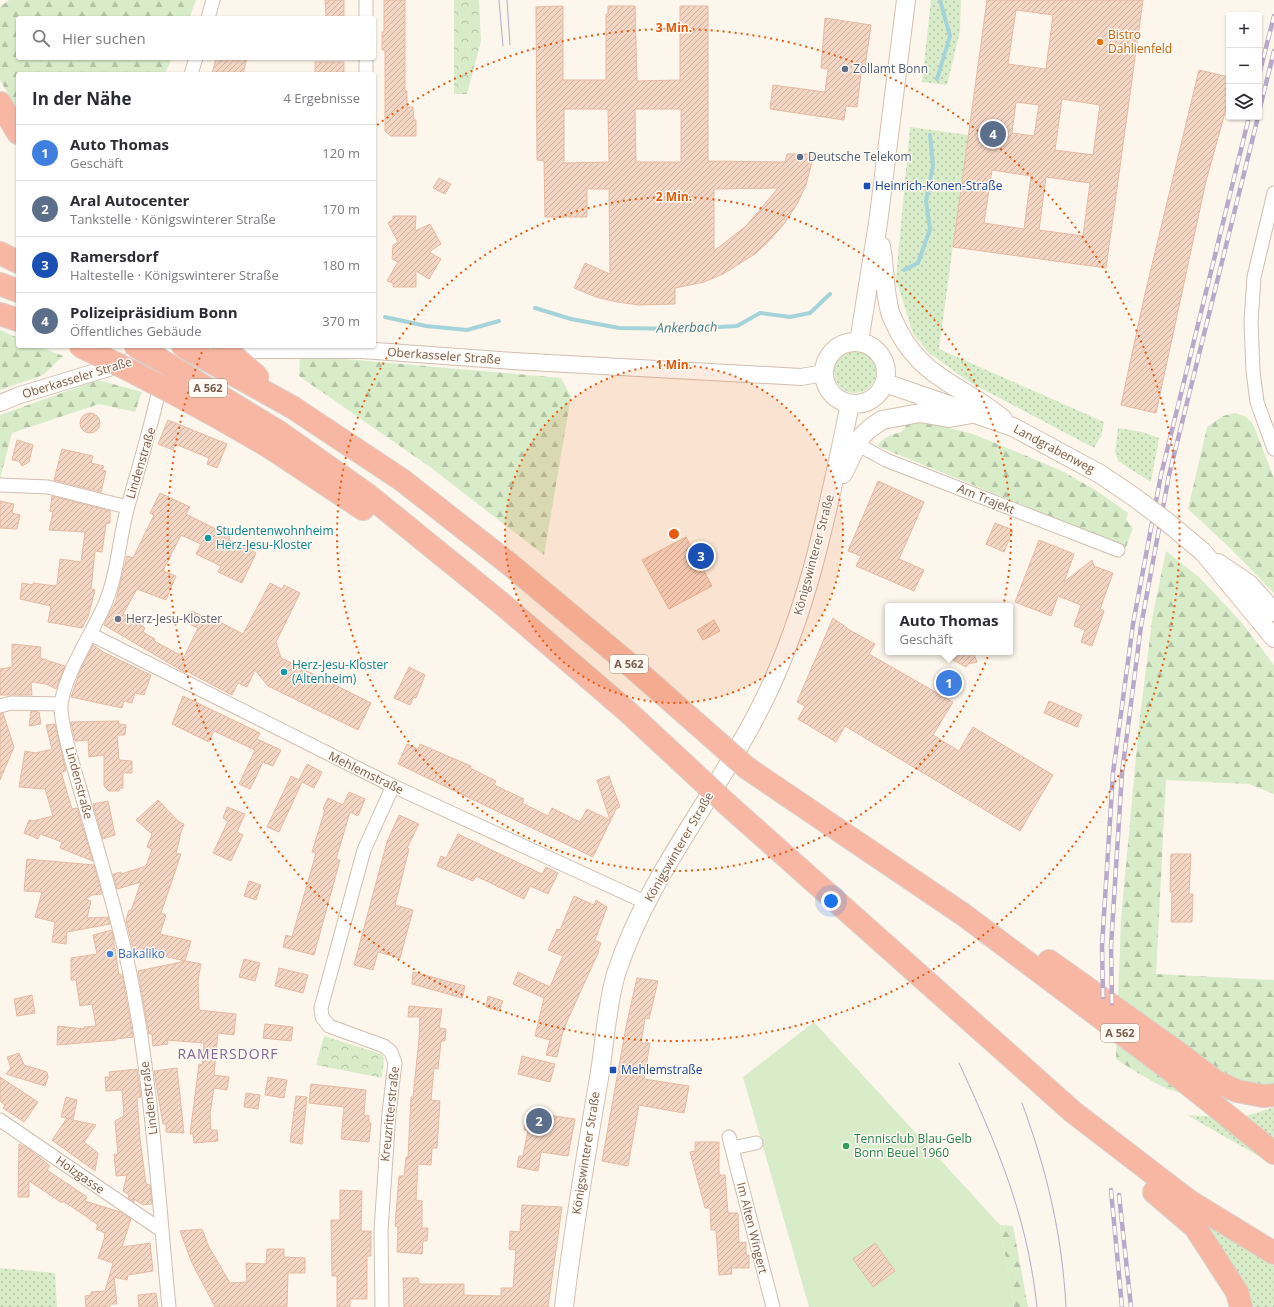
<!DOCTYPE html>
<html lang="de">
<head>
<meta charset="utf-8">
<style>
  :root { --surface:#fff; --page:#f7f7f7; --text:#2b2b33; --muted:#7c7c81; --line:#e1e1e2; --accent:#b45309 }
  body { margin:0; font-family:"Open Sans",sans-serif; background:var(--page); color:var(--text) }
  .controls { position:absolute; right:12px; top:12px; display:grid; overflow:hidden; border-radius:4px; box-shadow:0 1px 3px #0004 }
  .controls button { width:36px; height:36px; display:grid; place-items:center; padding:0; border:0; border-bottom:1px solid var(--line); background:var(--surface); color:var(--text); font:20px sans-serif }
  .you { position:absolute; left:831px; top:901px; width:14px; height:14px; margin:-10px; border:3px solid #fff; border-radius:50%; background:#1a73e8; box-shadow:0 0 0 6px #1a73e833 }
  .badge { display:grid; place-items:center; width:26px; height:26px; border-radius:50%; background:var(--accent); color:#fff; font-size:13px; font-weight:700 }
  .pin { position:absolute; translate:-50% -50%; border:2px solid #fff; box-shadow:0 1px 4px #0006 }
  .popup { position:absolute; left:885px; top:603px; width:128px; height:52px; box-sizing:border-box; display:grid; place-content:center; border-radius:4px; background:var(--surface); filter:drop-shadow(0 1px 3px #0005); font-size:13px; white-space:nowrap; color:var(--muted) }
  .popup b { font-size:15px; color:var(--text) }
  .popup::after { content:''; position:absolute; left:50%; top:100%; margin-left:-8px; border:8px solid transparent; border-top-color:var(--surface) }
  .list { margin:0; padding:0; list-style:none }
  h2 { display:flex; justify-content:space-between; align-items:center; height:52px; margin:0; padding:0 16px; font-size:17px }
  h2 small { font-size:13px; font-weight:400; color:var(--muted) }
  .list li { display:grid; grid-template-columns:26px 1fr auto; gap:12px; align-items:center; box-sizing:border-box; height:56px; padding:0 16px; border-top:1px solid var(--line) }
  .list b { display:block; font-size:15px; white-space:nowrap }
  .list p { margin:0; font-size:13px; white-space:nowrap; color:var(--muted) }
  .list em { font-size:13px; font-style:normal; color:var(--muted) }
  .icon { flex:none; width:22px; height:22px; fill:none; stroke:currentColor; stroke-width:2; stroke-linecap:round; stroke-linejoin:round }
  .map { position:relative; flex:none; width:1274px; height:1307px; overflow:hidden }
  .search { position:absolute; background:var(--surface); box-shadow:0 1px 3px #0004; left:16px; top:16px; width:360px; height:44px; display:flex; align-items:center; gap:10px; box-sizing:border-box; padding:0 14px; border-radius:4px; color:var(--muted); font-size:15px }
  .panel { position:absolute; background:var(--surface); box-shadow:0 1px 3px #0004; left:16px; top:72px; width:360px; height:276px; border-radius:4px }
  .map>svg:first-child { display:block }
</style>
</head>
<body>
<div class="map">
<svg width="1274" height="1307" viewBox="0 0 1274 1307">
  <defs>
    <pattern id="grass-dots" width="8" height="8" patternUnits="userSpaceOnUse"><rect width="8" height="8" fill="#d8ecc9"/><path d="M2 2h.1M6 6h.1" fill="none" stroke="#b4c2a5" stroke-width="1.8" stroke-linecap="round"/></pattern>
    <pattern id="forest-firs" width="22" height="20" patternUnits="userSpaceOnUse"><rect width="22" height="20" fill="#d8ecc9"/><path d="M5 1l3.5 6h-7zM16 11l3.5 6h-7z" fill="#b4c2a5"/></pattern>
    <pattern id="park-crowns" width="20" height="18" patternUnits="userSpaceOnUse"><rect width="20" height="18" fill="#d8ecc9"/><path d="M2 6a3 3 0 1 1 6 0M12 15a3 3 0 1 1 6 0" fill="none" stroke="#b4c2a5"/></pattern>
    <pattern id="building-hatch" width="6" height="6" patternUnits="userSpaceOnUse"><rect width="6" height="6" fill="#f3d5c3"/><path d="M-1 1l2-2M0 6l6-6M5 7l2-2" fill="none" stroke="#cab0a1"/></pattern>
  </defs>
  <rect width="100%" height="100%" fill="#fdf6ec"/>
  <!-- grass -->
  <path fill="url(#grass-dots)" d="M931 0H961L960 31 947 85 922 82Z
    M910 127 968 135 939 349 1104 422 1101 436 1094 448 971 383 929 353 913 334 896 279Z
    M834 372a21 21 0 1 1 42 0a21 21 0 1 1-42 0Z
    M1118 428 1142 432 1159 438 1151 482 1118 461 1115 452Z
    M1274 1107V1165L1187 1115 1240 1118Z
    M1179 1206 1274 1266V1307H1233Z
    M0 1268 55 1273 57 1307H0Z"/>
  <!-- forest -->
  <path fill="url(#forest-firs)" d="M9 0H196L189 18H18V58H172L165 74H18V111L0 80V7Z
    M0 330 18 338V346H38L63 356 43 375 0 390Z
    M300 355 561 378 571 396 544 555 430 467 299 376Z
    M98 380 142 392 135 412 99 404 12 433 0 479V415Z
    M1235 413 1246 417 1253 424 1274 478V593L1228 546 1188 509 1207 427 1223 416Z
    M908 421 930 423 973 434 1029 457 1064 472 1097 491 1128 513 1126 520 1133 528 1126 547 877 446C884 436 893 435 903 431Z
    M1166 551 1200 578 1242 623 1274 665V794L1249 784 1166 780 1156 974 1274 980V1089C1238 1099 1193 1102 1159 1085 1144 1077 1130 1068 1116 1059L1121 919 1139 725 1153 613Z
    M1000 1225 1013 1226 1028 1307H1014Z"/>
  <!-- park -->
  <path fill="url(#park-crowns)" d="M454 0H479L481 41 467 94H454Z
    M324 1036 381 1054 384 1058 382 1078 316 1065Z"/>
  <!-- pitch -->
  <path fill="#d8ecc9" d="M814 1022 1000 1225 1014 1307H809L743 1077Z"/>
  <g fill="none" stroke-linecap="round" stroke-linejoin="round">
    <!-- stream -->
    <path stroke="#a5d3da" stroke-width="4" d="M937 79 950 36 940 0
      M904 270 918 263 930 229 926 201 933 166 930 135
      M535 308 571 319 619 328 683 329 737 326 760 313 790 317 810 313 830 294
      M385 317 426 326 467 330 499 321"/>
  </g>
  <!-- building -->
  <path fill="url(#building-hatch)" stroke="#e6bba3" fill-rule="evenodd" d="M325 0H344V16L326 17Z
    M384 0H405V91H407V107H413L414 120H416V136H391L385 131V50H382V32H384Z
    M987 0H1143L1106 268 953 247ZM1016 10 1053 15 1046 69 1008 64ZM1062 99 1100 105 1093 155 1055 150ZM1016 102 1039 105 1034 136 1012 133ZM992 170 1031 176 1024 229 984 223ZM1046 177 1090 183 1083 236 1039 230Z
    M563 6V80H606V14H608V6H635L637 81 680 80V6H708V161L785 162 787 154H814L806 185 797 204 784 224 769 241 755 254 723 274 704 282 675 288V304L639 305 617 302 596 297 574 288 585 263 610 274 609 189H587V217H545L544 161 537 160 536 7ZM564 109H608L609 162 564 163ZM635 109H681V162H636ZM778 188 746 226 714 251V189Z
    M825 18 871 25 864 74H861L857 107 846 106 844 120 770 109 773 85 825 92 828 69 821 68Z
    M216 58H247L243 74H212Z
    M315 62H344V74H315Z
    M1199 70 1229 77V98L1206 181 1156 413 1121 405 1144 298Z
    M439 178 451 184 445 194 433 188Z
    M393 216H416L415 231 430 224 441 244 429 252 441 259 429 279 416 271V287H393V283L387 281 398 262 392 259 393 245 398 242 388 223 393 219Z
    M80 423a10 10 0 1 1 20 0a10 10 0 1 1-20 0Z
    M168 420 227 444 217 468 207 464 209 458 175 444 173 450 158 444Z
    M17 440 33 445 29 462 22 466 19 461 12 460Z
    M62 449 93 456 91 463 104 466 102 470 106 471 101 492 54 480Z
    M878 481 924 502 899 559 924 570 914 591 856 566 861 556 848 551Z
    M160 493 190 507 186 514 230 536 229 540 256 553 242 583 218 572 221 566 196 554 201 544 181 535 163 571 176 576 166 600 137 589 123 614 145 628 143 632 155 639 154 641 184 657 198 628 187 623 192 611 204 617V615L217 622 218 621 243 634 270 583 282 589 284 585 300 593 276 642 281 658 371 703 358 730 268 686 255 670 247 687 238 683 232 695 186 671V673L104 625 116 601 127 556 133 558 154 515 150 513Z
    M52 496 110 511V523L106 524 102 552 95 551 91 589 95 590 88 617 82 628 48 622 51 606 20 599 22 583 33 585V583L55 586 57 585 60 559 81 562 85 532 49 530 53 512 50 511Z
    M0 501 14 504 12 513 20 515 17 529 0 528Z
    M995 523 1013 530 1004 552 986 544Z
    M686 537 712 586 669 609 642 560Z
    M1039 540 1074 554 1064 582 1092 560 1094 566 1113 573 1100 609 1104 611 1092 646 1081 642 1085 630 1074 626 1081 605 1058 596 1051 616 1015 602Z
    M833 618 851 631 875 644 869 654 953 702 933 735 959 751 973 727 1053 775 1020 831 845 726 836 742 798 719 805 706 797 702Z
    M714 620 720 631 703 640 697 630Z
    M12 644 41 647 40 658 65 666 56 689 46 684 31 682 32 695H0V669L12 667Z
    M93 645 103 652 151 675 144 695 135 693 132 703 124 701 122 708 71 697 80 671Z
    M938 652H973L977 662 968 664 966 667Z
    M409 667 425 675 416 698 414 697 410 705 394 698Z
    M183 696 260 733 257 739 281 750 273 766 263 762 250 789 239 784 255 750 214 731 209 742 172 724Z
    M1049 701 1082 715 1077 727 1044 713Z
    M31 711 39 712 41 724 29 726Z
    M3 713 14 747 0 780V714Z
    M119 721 118 724 126 725 125 735H117L119 760 132 761V773H123V788H120L119 791H109L104 786V755L89 757 88 740 75 741 71 722Z
    M55 724 66 771 61 772 72 809 77 808 93 861 60 848 62 842 40 834 38 839 24 833 29 820 33 821 53 816 45 789 19 787 25 751 36 753 52 749 46 725Z
    M407 744 418 749 420 744 471 766 470 768 496 781 494 785 524 799 522 803 548 816 552 808 580 822 587 809 610 820 597 780 609 776 620 807 616 809 593 857 398 764Z
    M307 764 322 772 314 788 302 782 279 832 267 827 291 776 299 780Z
    M349 792 365 799 358 816 350 812 336 859 340 860 314 955 283 947 286 935 292 937 307 885 316 853 312 852 325 810 323 809 328 798 343 805Z
    M158 800 179 822 184 824 179 838H180L176 853 181 854 161 913 166 915 160 934 191 941 185 961 133 949 126 920 129 910 131 911 141 882 117 889 113 874 121 872V874L146 866 152 849 147 847 152 834 136 820Z
    M108 801 115 835 103 839 93 804Z
    M227 807 245 814 237 832 243 835 231 861 213 853 228 821 223 818Z
    M399 815 419 824 407 848 409 849 395 905 413 910 400 958 378 952 373 970 354 965 387 842Z
    M458 834 542 874 546 867 558 873 548 894 530 886 524 899 476 876 473 881 437 866 441 856 446 858Z
    M1171 854H1191L1189 894H1193L1192 922H1171L1172 892H1170Z
    M27 859 94 865 102 894 92 895 85 899 91 901 87 918 108 917 110 924 67 932 66 944 52 942 55 922 35 917 42 892 24 891Z
    M249 881 261 885 256 900 244 896Z
    M574 896 594 905 596 900 607 907 595 940 601 943 598 951H599L568 1019 562 1035 557 1057 546 1055 550 1040 535 1036 544 998 513 984 518 972 550 987 563 956 548 950 557 929 560 930Z
    M112 930 119 975 122 974 133 1037 116 1039V1040L57 1045 58 1026 84 1029V1027L96 1026 92 1004 80 1006 76 980H71V958L97 954 93 935Z
    M244 959 260 963 255 981 239 977Z
    M186 961 201 964 198 980 199 1010 236 1014 234 1035 218 1033 214 1075 229 1077 227 1090 214 1088 210 1114 211 1130H217L218 1141 194 1143 193 1134H190L199 1064 202 1065 204 1043 167 1040 168 1044 153 1046 152 1034H149L138 971Z
    M279 968 308 975 303 993 275 986Z
    M413 972 465 986 462 998 412 984Z
    M637 978 658 981 649 1019 645 1018 641 1043H650L644 1079 689 1086 684 1113 639 1105 628 1166 602 1161 626 1027Z
    M32 995 35 1013 17 1016 14 999Z
    M488 996 503 1001 499 1011 486 1007Z
    M409 1006 442 1009 439 1028 446 1029 445 1041H441L438 1069 434 1068 431 1100 440 1101 437 1148H432L431 1165 418 1164 416 1200 422 1201V1228H428L427 1241H423L422 1254 397 1252 398 1227 395 1226 399 1176H404L406 1157H408L411 1097H413L419 1039 420 1017H408Z
    M265 1024 293 1027 291 1041 263 1038Z
    M19 1053 24 1065 47 1072 48 1077 45 1086 6 1074 11 1068 7 1057Z
    M522 1056 555 1064 550 1082 518 1074Z
    M177 1068 184 1133 166 1132V1124H163L154 1071Z
    M137 1069 141 1097 137 1098 140 1139 146 1184 150 1185 152 1204 143 1205 134 1199V1202L128 1198 129 1195 123 1191 127 1175 116 1176 114 1154 118 1155 115 1121 124 1116 122 1090 106 1091 105 1077H110L109 1072Z
    M0 1077 38 1102 24 1122 3 1108 5 1105 0 1101Z
    M268 1077 287 1080 284 1098 265 1095Z
    M311 1084 366 1090 364 1115 369 1116V1122L371 1123 369 1142 341 1139 344 1107 309 1103Z
    M246 1093 260 1095 258 1109 244 1107Z
    M296 1096 307 1097 302 1144 290 1142Z
    M66 1097 77 1100 73 1120 96 1125 84 1142 98 1153 95 1171 52 1140 67 1118 72 1119 61 1117Z
    M528 1112 575 1119 568 1156 541 1152 538 1171 517 1167 519 1156H523L528 1130H524Z
    M695 1142H719V1175H725L728 1213H738L739 1243 746 1242V1255H749V1268H731L732 1274 719 1275 716 1230H711L710 1208H705L690 1152 695 1151Z
    M19 1144 29 1149 50 1166 47 1170 87 1197 85 1201 120 1212 131 1219 122 1247 150 1243 153 1271 128 1275 127 1280 114 1277 117 1304H110V1307H86L85 1296 91 1295V1292L105 1291 113 1263 98 1258 105 1236 104 1235 105 1233 96 1229 98 1225 84 1215 63 1201 62 1203 29 1181V1197H18Z
    M340 1190 362 1191 361 1231H371V1256H367V1299H350V1307H337V1276H332L331 1220H340Z
    M522 1205 562 1207 548 1307H404L403 1278H418L419 1284H464V1295L501 1296V1288H513L516 1250 509 1249 510 1231 520 1232Z
    M202 1229 209 1247 230 1283 247 1282 246 1263 266 1264 267 1249H284V1257L305 1258V1273H288L287 1307H215L192 1263 180 1231Z
    M875 1243 895 1271 873 1287 853 1259Z
    M156 1293 158 1307H139L138 1295Z"/>
  <g fill="none" stroke-linecap="round" stroke-linejoin="round">
    <!-- minor casing -->
    <g stroke="#d1beb0" stroke-width="15">
      <path id="minor" d="M366 0V18
        M208 18 213 0
        M366 58V74
        M191 74 196 58
        M1274 193 1254 277 1251 322 1253 371 1257 402 1274 449
        M161 381C152 424 140 463 128 506 119 538 118 573 105 604 93 632 64 675 61 705 60 723 74 769 80 789 97 848 116 909 129 969 152 1081 158 1194 169 1307
        M857 444 886 460 1118 550
        M0 485 48 487 127 507
        M90 634 393 786 647 903
        M0 706 11 703 61 704
        M0 1120 161 1230
        M729 1137 773 1307
        M732 1148 756 1143
        M382 1307 381 1230 389 1113 395 1063 391 1052 384 1046 329 1026 322 1017 321 1008 364 850 393 786"/>
    </g>
    <!-- tertiary casing -->
    <g stroke="#d1beb0" stroke-width="18">
      <path id="tertiary" d="M222 350H362L513 361 801 377 824 373
        M0 403 20 395 155 354 194 350"/>
    </g>
    <!-- secondary casing -->
    <g stroke="#d6c0b0" stroke-width="20">
      <path id="secondary" d="M881 246C885 268 884 290 890 312 892 319 896 325 899 332 924 379 965 387 1003 419
        M824 373a31 31 0 1 1 62 0a31 31 0 1 1-62 0Z
        M859 342 878 223 906 0
        M885 383 1013 427 1100 474 1134 497
        M843 474 861 437 869 429 882 420 920 413 949 418 972 414
        M1203 552 1274 638
        M1218 563 1249 584 1274 612
        M564 1307C573 1230 586 1154 599 1078 605 1044 606 1008 616 974 647 878 713 800 758 712 808 616 828 509 850 404"/>
    </g>
    <!-- motorway casing -->
    <g stroke="#dad1cd" stroke-width="24">
      <path id="motorway" d="M0 103 18 133
        M0 253 18 262
        M0 284 18 291
        M0 314 18 320
        M292 407 402 480 508 563
        M279 432 368 495 501 603
        M271 448 363 509
        M747 768 964 915 1169 1069 1274 1153
        M728 805 1073 1112 1189 1201 1274 1253
        M1049 961 1180 1054 1215 1081 1237 1091 1263 1096 1274 1095
        M1154 1192 1195 1227 1237 1292 1241 1307"/>
    </g>
    <!-- minor -->
    <use href="#minor" stroke="#fff" stroke-width="13"/>
    <!-- tertiary -->
    <use href="#tertiary" stroke="#fff" stroke-width="16"/>
    <!-- secondary -->
    <use href="#secondary" stroke="#fff" stroke-width="18"/>
    <!-- motorway -->
    <use href="#motorway" stroke="#f7b7a3" stroke-width="22"/>
    <!-- tram -->
    <path stroke="#b9a8c9" stroke-width="1" d="M499 0 503 46
      M507 0 510 45
      M959 1063C997 1146 1027 1214 1037 1307
      M1022 1103C1047 1171 1062 1234 1066 1307"/>
    <!-- rail casing -->
    <g stroke="#b9a8c9" stroke-width="4.5">
      <path id="rail" d="M1259 75 1274 16
        M1259 112 1274 51
        M1103 997 1102 946 1113 773 1133 624 1161 475 1249 117
        M1112 1003 1111 946 1122 773 1141 626 1169 475 1258 117
        M1111 1190 1122 1307
        M1119 1195 1131 1307"/>
    </g>
    <!-- rail -->
    <use href="#rail" stroke="#fffaf3" stroke-width="3" stroke-dasharray="9" stroke-linecap="butt"/>
    <!-- secondary-bridge casing -->
    <g stroke="#d6c0b0" stroke-width="20" stroke-linecap="butt">
      <path id="secondary-bridge" d="M1134 497 1166 521 1203 552"/>
    </g>
    <!-- motorway-bridge casing -->
    <g stroke="#dad1cd" stroke-width="24" stroke-linecap="butt">
      <path id="motorway-bridge" d="M80 346C145 377 209 411 271 448
        M135 346 159 359 279 432
        M182 346 292 407
        M222 346 258 377
        M508 563 629 664 747 768
        M501 603 627 711 728 805"/>
    </g>
    <!-- secondary-bridge -->
    <use href="#secondary-bridge" stroke="#fff" stroke-width="18"/>
    <!-- motorway-bridge -->
    <use href="#motorway-bridge" stroke="#f7b7a3" stroke-width="22"/>
  </g>
  <!-- distance rings -->
  <circle cx="674" cy="534" r="169" fill="#e8590c" fill-opacity=".12"/>
  <g fill="none" stroke="#e8590c" stroke-width="2" stroke-dasharray="2 4">
    <circle cx="674" cy="534" r="169"/>
    <circle cx="674" cy="534" r="337"/>
    <path d="M377 125A506 506 0 1 1 203 349"/>
  </g>
  <!-- markers -->
  <circle fill="#e8710a" stroke="#fffaf3" stroke-width="1.5" cx="1100" cy="42" r="4"/>
  <g fill="#5c6f8a" stroke="#fffaf3" stroke-width="1.5">
    <circle cx="845" cy="69" r="4"/>
    <circle cx="800" cy="157" r="4"/>
  </g>
  <g fill="#1a4fb4" stroke="#fffaf3" stroke-width="1.5">
    <rect x="863" y="182" width="8" height="8" rx="2"/>
    <rect x="609" y="1066" width="8" height="8" rx="2"/>
  </g>
  <g fill="#0f9aa8" stroke="#fffaf3" stroke-width="1.5">
    <circle cx="208" cy="538" r="4"/>
    <circle cx="284" cy="672" r="4"/>
  </g>
  <circle fill="#6b7280" stroke="#fffaf3" stroke-width="1.5" cx="118" cy="619" r="4"/>
  <circle fill="#3f7fe0" stroke="#fffaf3" stroke-width="1.5" cx="110" cy="954" r="4"/>
  <circle fill="#2e9e5b" stroke="#fffaf3" stroke-width="1.5" cx="846" cy="1146" r="4"/>
  <g text-anchor="middle" stroke-width="3" stroke-linejoin="round" paint-order="stroke">
    <!-- shield labels -->
    <g fill="#fffaf3" stroke="#a28b7f" stroke-width="1">
      <rect x="189" y="379" width="38" height="18" rx="3"/>
      <rect x="610" y="655" width="38" height="18" rx="3"/>
      <rect x="1101" y="1024" width="38" height="18" rx="3"/>
    </g>
    <g font-size="11" font-weight="bold" fill="#7a5c4d">
      <text x="208" y="392">A 562</text>
      <text x="629" y="668">A 562</text>
      <text x="1120" y="1037">A 562</text>
    </g>
    <!-- food labels -->
    <g font-size="12" fill="#c56008" stroke="#fffaf3" text-anchor="start">
      <text x="1108" y="39">Bistro<tspan x="1108" dy="14">Dahlienfeld</tspan></text>
    </g>
    <!-- service labels -->
    <g font-size="12" fill="#4e5e75" stroke="#fffaf3" text-anchor="start">
      <text x="853" y="73">Zollamt Bonn</text>
      <text x="808" y="161">Deutsche Telekom</text>
    </g>
    <!-- transit labels -->
    <g font-size="12" fill="#164399" stroke="#fffaf3" text-anchor="start">
      <text x="875" y="190">Heinrich-Konen-Straße</text>
      <text x="621" y="1074">Mehlemstraße</text>
    </g>
    <!-- street labels -->
    <g font-size="12" fill="#7a5c4d" stroke="#fffaf3">
      <text transform="translate(444 356) rotate(4)" y="4">Oberkasseler Straße</text>
      <text transform="translate(77 378) rotate(-17)" y="4">Oberkasseler Straße</text>
      <text transform="translate(1054 449) rotate(28)" y="4">Landgrabenweg</text>
      <text transform="translate(141 463) rotate(-73)" y="4">Lindenstraße</text>
      <text transform="translate(986 499) rotate(22)" y="4">Am Trajekt</text>
      <text transform="translate(814 555) rotate(-75)" y="4">Königswinterer Straße</text>
      <text transform="translate(366 773) rotate(26)" y="4">Mehlemstraße</text>
      <text transform="translate(79 783) rotate(75)" y="4">Lindenstraße</text>
      <text transform="translate(679 847) rotate(-60)" y="4">Königswinterer Straße</text>
      <text transform="translate(149 1098) rotate(-97)" y="4">Lindenstraße</text>
      <text transform="translate(390 1114) rotate(-84)" y="4">Kreuzritterstraße</text>
      <text transform="translate(586 1153) rotate(-81)" y="4">Königswinterer Straße</text>
      <text transform="translate(80 1175) rotate(35)" y="4">Holzgasse</text>
      <text transform="translate(752 1228) rotate(76)" y="4">Im Alten Wingert</text>
    </g>
    <!-- culture labels -->
    <g font-size="12" fill="#0d838f" stroke="#fffaf3" text-anchor="start">
      <text x="216" y="535">Studentenwohnheim<tspan x="216" dy="14">Herz-Jesu-Kloster</tspan></text>
      <text x="292" y="669">Herz-Jesu-Kloster<tspan x="292" dy="14">(Altenheim)</tspan></text>
    </g>
    <!-- worship labels -->
    <g font-size="12" fill="#5b616d" stroke="#fffaf3" text-anchor="start">
      <text x="126" y="623">Herz-Jesu-Kloster</text>
    </g>
    <!-- shop labels -->
    <g font-size="12" fill="#366cbe" stroke="#fffaf3" text-anchor="start">
      <text x="118" y="958">Bakaliko</text>
    </g>
    <!-- leisure labels -->
    <g font-size="12" fill="#27864d" stroke="#fffaf3" text-anchor="start">
      <text x="854" y="1143">Tennisclub Blau-Gelb<tspan x="854" dy="14">Bonn Beuel 1960</tspan></text>
    </g>
    <!-- water labels -->
    <g font-size="13" font-style="italic" fill="#437c86" stroke="#fffaf3">
      <text transform="translate(687 327) rotate(-1)" y="5">Ankerbach</text>
    </g>
    <!-- quarter labels -->
    <g font-size="14" letter-spacing="1" fill="#846695" stroke="#fffaf3">
      <text x="228" y="1059">RAMERSDORF</text>
    </g>
  </g>
  <circle cx="674" cy="534" r="6" fill="#e8590c" stroke="#fffaf3" stroke-width="2"/>
  <g font-size="12" text-anchor="middle" font-weight="bold" fill="#e8590c" stroke="#fffaf3" stroke-width="3" stroke-linejoin="round" paint-order="stroke">
    <text x="674" y="32">3 Min.</text>
    <text x="674" y="201">2 Min.</text>
    <text x="674" y="369">1 Min.</text>
  </g>
</svg>
<div class="controls">
<button>+</button>
<button>−</button>
<button><svg class="icon" aria-label="layers" viewBox="0 0 24 24"><path d="M12 4l9 5-9 5-9-5zM3 14l9 5 9-5"/></svg></button>
</div>
<div class="you"></div>
<div class="pin badge" style="left:949px;top:683px;background:#3f7fe0">1</div>
<div class="popup"><b>Auto Thomas</b>Geschäft</div>
<div class="pin badge" style="left:539px;top:1121px;background:#5c6f8a">2</div>
<div class="pin badge" style="left:701px;top:556px;background:#1a4fb4">3</div>
<div class="pin badge" style="left:993px;top:134px;background:#5c6f8a">4</div>
<div class="search"><svg class="icon" aria-label="search" viewBox="0 0 24 24"><circle cx="10" cy="10" r="6"/><path d="M15 15l6 6"/></svg>Hier suchen</div>
<section class="panel">
<h2>In der Nähe<small>4 Ergebnisse</small></h2>
<ul class="list">
<li><span class="badge" style="background:#3f7fe0">1</span><div><b>Auto Thomas</b><p>Geschäft</p></div><em>120 m</em></li>
<li><span class="badge" style="background:#5c6f8a">2</span><div><b>Aral Autocenter</b><p>Tankstelle · Königswinterer Straße</p></div><em>170 m</em></li>
<li><span class="badge" style="background:#1a4fb4">3</span><div><b>Ramersdorf</b><p>Haltestelle · Königswinterer Straße</p></div><em>180 m</em></li>
<li><span class="badge" style="background:#5c6f8a">4</span><div><b>Polizeipräsidium Bonn</b><p>Öffentliches Gebäude</p></div><em>370 m</em></li>
</ul>
</section>
</div>
</body>
</html>
